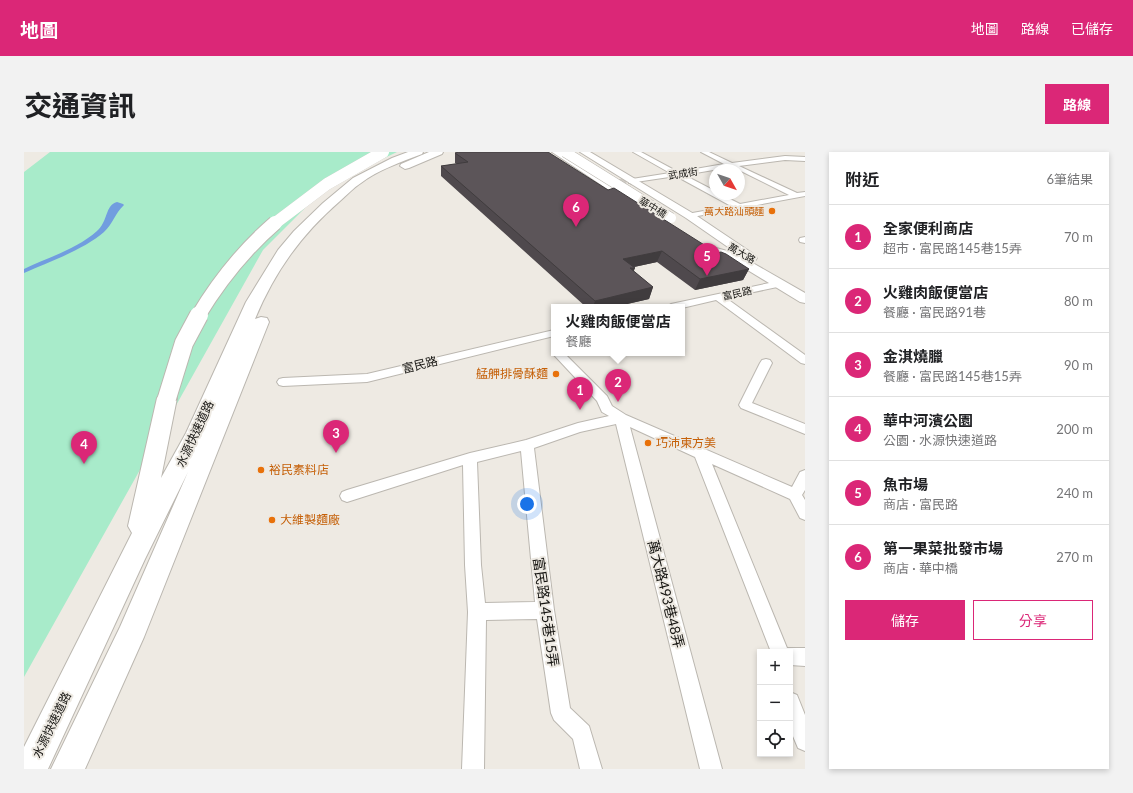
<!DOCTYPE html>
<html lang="zh-TW">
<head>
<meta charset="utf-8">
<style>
  :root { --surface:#fff; --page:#f2f2f2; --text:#202124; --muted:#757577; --line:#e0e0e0; --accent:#db2777 }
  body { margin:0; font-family:Lato,"Noto Sans TC",sans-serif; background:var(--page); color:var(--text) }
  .controls { position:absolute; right:12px; bottom:12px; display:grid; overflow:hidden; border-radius:0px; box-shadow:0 2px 6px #0003 }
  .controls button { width:36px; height:36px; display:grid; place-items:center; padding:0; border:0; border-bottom:1px solid var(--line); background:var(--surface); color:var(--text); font:20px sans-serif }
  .compass { position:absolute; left:685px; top:12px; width:36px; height:36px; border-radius:50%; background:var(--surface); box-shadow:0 2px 6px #0003; rotate:130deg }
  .you { position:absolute; left:503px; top:352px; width:14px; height:14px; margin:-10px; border:3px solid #fff; border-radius:50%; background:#1a73e8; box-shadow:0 0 0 6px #1a73e833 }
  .badge { display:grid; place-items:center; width:26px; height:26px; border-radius:50%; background:var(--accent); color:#fff; font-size:13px; font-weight:700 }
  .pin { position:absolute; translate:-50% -33px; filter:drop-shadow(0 1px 2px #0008) }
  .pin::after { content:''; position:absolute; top:21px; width:14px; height:12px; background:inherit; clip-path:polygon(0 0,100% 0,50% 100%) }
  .popup { position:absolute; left:527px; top:152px; width:134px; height:52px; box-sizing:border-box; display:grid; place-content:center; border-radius:0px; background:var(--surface); filter:drop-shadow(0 1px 3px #0005); font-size:13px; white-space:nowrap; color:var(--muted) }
  .popup b { font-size:15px; color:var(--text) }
  .popup::after { content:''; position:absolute; left:50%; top:100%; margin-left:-8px; border:8px solid transparent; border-top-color:var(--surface) }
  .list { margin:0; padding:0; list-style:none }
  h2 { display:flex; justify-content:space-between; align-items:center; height:52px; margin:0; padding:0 16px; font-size:17px }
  h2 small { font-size:13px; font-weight:400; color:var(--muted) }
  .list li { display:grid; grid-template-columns:26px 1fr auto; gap:12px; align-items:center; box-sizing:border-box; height:64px; padding:0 16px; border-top:1px solid var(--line) }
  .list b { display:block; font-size:15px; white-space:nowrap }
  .list p { margin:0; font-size:13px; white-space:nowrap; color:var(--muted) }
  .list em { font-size:13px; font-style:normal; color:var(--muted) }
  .actions { display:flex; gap:8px; padding:12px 16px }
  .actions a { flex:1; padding:9px 0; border:1px solid var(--accent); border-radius:0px; text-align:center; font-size:14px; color:var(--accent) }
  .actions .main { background:var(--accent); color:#fff }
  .icon { flex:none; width:22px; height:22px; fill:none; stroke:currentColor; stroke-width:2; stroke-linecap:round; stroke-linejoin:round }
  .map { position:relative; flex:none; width:781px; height:617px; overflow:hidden; border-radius:0px }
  header { display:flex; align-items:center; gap:24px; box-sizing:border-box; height:56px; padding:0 20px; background:var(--accent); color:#fff }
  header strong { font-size:19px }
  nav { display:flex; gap:22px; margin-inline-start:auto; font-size:14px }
  .intro { display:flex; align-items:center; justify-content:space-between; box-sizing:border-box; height:96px; padding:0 24px }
  h1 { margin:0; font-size:28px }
  .button { padding:10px 18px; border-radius:0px; background:var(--accent); color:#fff; font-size:14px; font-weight:700 }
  main { display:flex; gap:24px; padding:0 24px }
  aside { flex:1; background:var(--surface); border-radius:0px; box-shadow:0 2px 6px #0003 }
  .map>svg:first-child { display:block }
</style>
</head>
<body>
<header>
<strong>地圖</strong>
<nav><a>地圖</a><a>路線</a><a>已儲存</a></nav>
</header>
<div class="intro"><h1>交通資訊</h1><a class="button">路線</a></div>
<main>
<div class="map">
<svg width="781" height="617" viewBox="0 0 781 617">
  <rect width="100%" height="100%" fill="#eeeae3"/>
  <!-- green -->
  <path fill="#a8ebca" d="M26 0H373L321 25 297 40 239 98 0 525V20Z"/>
  <!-- water -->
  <path fill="#719ddf" d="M93 50 99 52 100 53C91 61 89 72 80 80 61 97 23 111 0 121V117C25 105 53 97 73 79 84 70 81 53 93 50Z"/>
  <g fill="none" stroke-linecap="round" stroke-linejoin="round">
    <!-- minor-tunnel -->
    <path stroke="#cecac4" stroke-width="8" stroke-dasharray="8 3.5" stroke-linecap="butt" d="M583 33 608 29"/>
    <!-- minor casing -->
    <g stroke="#bbb7b0" stroke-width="2">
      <path id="minor" d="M609 0H617L654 20 700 12 677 0H685L708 11 761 4 781 5V9L761 8 715 14 773 41 781 40V44L663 66V62L707 54 652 24 605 31V27H608L646 21ZM707 15 715 18 765 43 716 52 696 42H691V39L660 23Z
        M781 85V91L776 90 775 88 776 86Z
        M755 129 758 130 760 132 758 134 702 146 781 203V212L777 211 692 148 658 156 642 155 647 152Z
        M530 178V184L343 230 259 234 255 233 253 230 255 227 259 226 343 222Z
        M530 199V201H540L583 244 588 254 602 263 768 335 776 320 781 318V338L778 343 781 348V368L776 366 766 347 688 312 763 496H781V514L766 513V500H747L671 305 606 275 698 617H676L592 272 556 280 510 296 530 458 546 556 565 574 578 617H556L549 587 530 568 527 561 513 467 462 468 460 617H438L444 460 441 413 439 313 323 350 318 348 316 344 318 340 323 338 446 301 502 288 554 271 585 264 578 260 573 249 530 203 528 201ZM497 299 511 450 461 451 457 413 453 310Z
        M742 207 746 208 748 211 728 251 781 272V282L717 256 715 253 736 211 738 208Z
        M766 540 773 543 781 563V599L774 596 766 577Z"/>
    </g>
    <!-- secondary casing -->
    <g stroke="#bbb7b0" stroke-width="2">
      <path id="secondary" d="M528 0H538L615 50 610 53 606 52Z
        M556 0H566L670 62 731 103 733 106 731 109 727 110 781 141V151L776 150 712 111 681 101 679 98 681 95 685 94 714 102 662 66Z"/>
    </g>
    <!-- trunk casing -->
    <g stroke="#bbb7b0" stroke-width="2">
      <path id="trunk" d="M384 0H399L398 2C377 10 354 18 337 31 329 36 323 43 316 49 277 83 251 119 231 167L237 165 243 166 245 170 120 485 61 617H27L96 475 164 320 121 407 24 617H0V595L108 381 104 374 133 246 136 241 143 239 150 241 153 246 137 326 162 281 222 150 254 98 270 79 299 51 329 26 368 6Z
        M405 0H419L418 2 385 16 381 17 376 14 377 12Z"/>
    </g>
    <!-- minor -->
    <use href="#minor" fill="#fff" fill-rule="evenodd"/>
    <!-- secondary -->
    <use href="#secondary" fill="#fff" fill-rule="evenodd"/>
    <!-- trunk -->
    <use href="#trunk" fill="#fff" fill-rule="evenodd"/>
    <!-- secondary-bridge casing -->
    <g stroke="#bbb7b0" stroke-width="11" stroke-linecap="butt">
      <path id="secondary-bridge" d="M541 0 647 66"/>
    </g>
    <!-- trunk-bridge-far2 casing -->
    <g stroke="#bbb7b0" stroke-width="12" stroke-linecap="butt">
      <path id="trunk-bridge-far2" d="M250 72 303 32 359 0"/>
    </g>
    <!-- trunk-bridge-far1 casing -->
    <g stroke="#bbb7b0" stroke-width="16" stroke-linecap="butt">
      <path id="trunk-bridge-far1" d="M174 164C195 129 221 97 251 71"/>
    </g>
    <!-- trunk-bridge casing -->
    <g stroke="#bbb7b0" stroke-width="20" stroke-linecap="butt">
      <path id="trunk-bridge" d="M143 246 160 191 175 163"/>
    </g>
    <!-- secondary-bridge -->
    <use href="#secondary-bridge" stroke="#fff" stroke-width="10"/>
    <!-- trunk-bridge-far2 -->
    <use href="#trunk-bridge-far2" stroke="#fff" stroke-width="12"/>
    <!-- trunk-bridge-far1 -->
    <use href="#trunk-bridge-far1" stroke="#fff" stroke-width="14"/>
    <!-- trunk-bridge -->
    <use href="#trunk-bridge" stroke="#fff" stroke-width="18"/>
  </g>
  <!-- wall -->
  <path fill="#4f494d" d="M431 1 584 38 693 101 725 117 719 128 671 138 633 110 610 115 609 119 629 135 625 147 590 155H562L417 24V14L433 12 431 11Z"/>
  <!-- shaded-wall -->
  <path fill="#403c3e" d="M638 99 633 110 596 118 599 107Z
    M606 116H611L607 127Z
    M725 117 719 128 671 138 676 127Z
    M629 135 625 147 590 155H569L571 149Z"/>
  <!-- building -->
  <path fill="#5c5559" stroke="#403c3e" d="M435 0H524L584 38 590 36 693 101 697 100 702 102 725 117 676 127 638 99 599 107 611 116H606L629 135 571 149 417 14 444 10 431 1Z"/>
  <!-- markers -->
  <g fill="#e8710a" stroke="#eeeae3" stroke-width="1.5">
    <circle cx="748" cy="59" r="4"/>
    <circle cx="532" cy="222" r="4"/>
    <circle cx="624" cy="291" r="4"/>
    <circle cx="237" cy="318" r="4"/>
    <circle cx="248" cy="368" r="4"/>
  </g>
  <g text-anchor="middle" stroke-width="4" stroke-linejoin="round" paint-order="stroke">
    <!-- far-street labels -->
    <g font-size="10" fill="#161512" stroke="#eeeae3">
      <text transform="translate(659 21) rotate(-9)" y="4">武成街</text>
      <text transform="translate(629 55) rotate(31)" y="4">華中橋</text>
      <text transform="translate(718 101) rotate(30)" y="4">萬大路</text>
      <text transform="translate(713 141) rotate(-12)" y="4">富民路</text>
    </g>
    <!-- far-food labels -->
    <g font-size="10" fill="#c56008" stroke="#eeeae3" text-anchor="end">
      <text x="740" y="63">萬大路汕頭麵</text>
    </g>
    <!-- street labels -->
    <g font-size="12" fill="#161512" stroke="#eeeae3">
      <text transform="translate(396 213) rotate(-14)" y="4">富民路</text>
      <text transform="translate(171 282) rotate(-65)" y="4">水源快速道路</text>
      <text transform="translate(28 573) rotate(-64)" y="4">水源快速道路</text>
    </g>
    <!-- food labels -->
    <g font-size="12" fill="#c56008" stroke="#eeeae3" text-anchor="start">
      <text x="524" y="226" text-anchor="end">艋舺排骨酥麵</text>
      <text x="632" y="295">巧沛東方美</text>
      <text x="245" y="322">裕民素料店</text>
      <text x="256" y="372">大維製麵廠</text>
    </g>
    <!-- near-street labels -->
    <g font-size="14" fill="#161512" stroke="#eeeae3">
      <text transform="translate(642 442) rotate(76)" y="5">萬大路493巷48弄</text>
      <text transform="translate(522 460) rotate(82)" y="5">富民路145巷15弄</text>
    </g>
  </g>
</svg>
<div class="controls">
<button>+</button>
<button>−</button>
<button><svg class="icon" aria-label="locate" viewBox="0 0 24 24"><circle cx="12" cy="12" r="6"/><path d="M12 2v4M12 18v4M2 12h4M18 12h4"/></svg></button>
</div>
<svg class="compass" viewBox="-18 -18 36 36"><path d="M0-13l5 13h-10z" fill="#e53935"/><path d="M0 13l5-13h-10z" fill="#757577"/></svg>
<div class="you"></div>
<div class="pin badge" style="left:556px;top:258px">1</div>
<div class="pin badge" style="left:594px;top:250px">2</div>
<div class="popup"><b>火雞肉飯便當店</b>餐廳</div>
<div class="pin badge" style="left:312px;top:301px">3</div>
<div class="pin badge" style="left:60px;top:312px">4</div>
<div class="pin badge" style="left:683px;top:124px">5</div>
<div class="pin badge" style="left:552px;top:75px">6</div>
</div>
<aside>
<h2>附近<small>6筆結果</small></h2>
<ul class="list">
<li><span class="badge">1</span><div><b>全家便利商店</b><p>超市 · 富民路145巷15弄</p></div><em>70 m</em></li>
<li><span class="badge">2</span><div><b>火雞肉飯便當店</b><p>餐廳 · 富民路91巷</p></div><em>80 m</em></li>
<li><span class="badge">3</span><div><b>金淇燒臘</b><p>餐廳 · 富民路145巷15弄</p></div><em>90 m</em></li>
<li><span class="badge">4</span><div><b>華中河濱公園</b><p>公園 · 水源快速道路</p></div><em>200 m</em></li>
<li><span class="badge">5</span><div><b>魚市場</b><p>商店 · 富民路</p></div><em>240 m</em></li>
<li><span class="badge">6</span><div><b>第一果菜批發市場</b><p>商店 · 華中橋</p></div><em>270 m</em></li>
</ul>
<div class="actions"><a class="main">儲存</a><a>分享</a></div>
</aside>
</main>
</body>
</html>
